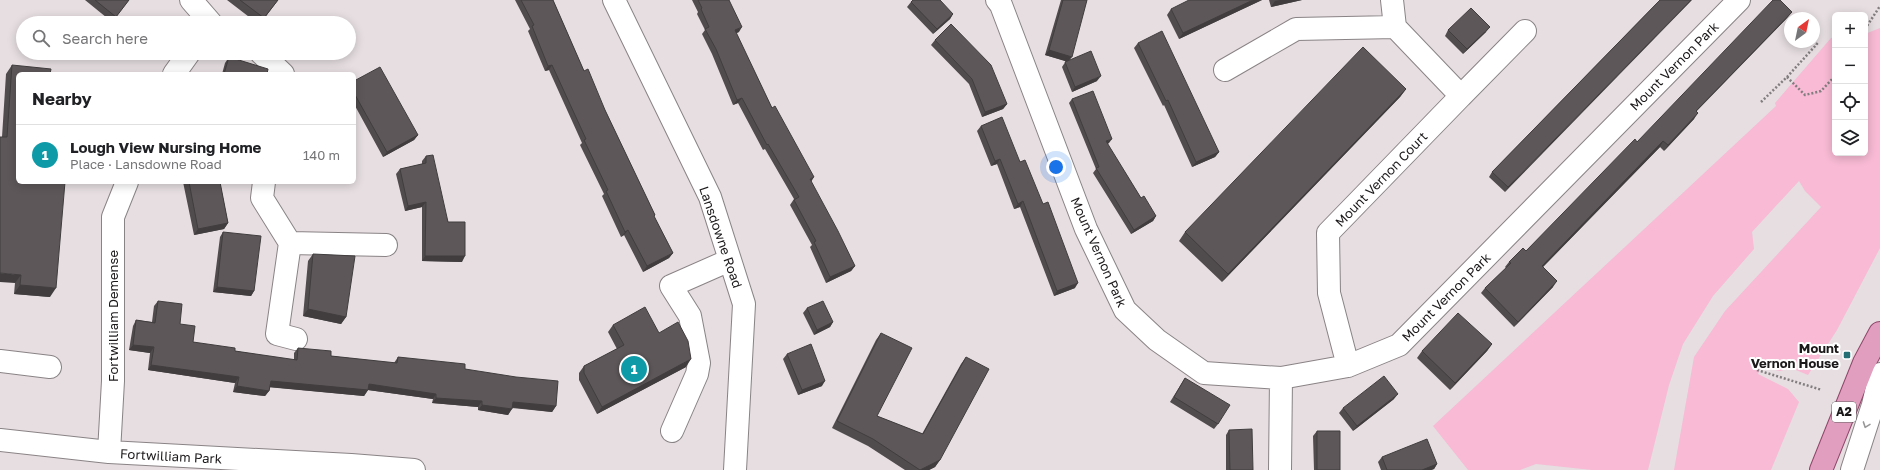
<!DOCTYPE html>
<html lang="en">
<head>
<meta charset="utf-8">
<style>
  :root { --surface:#fff; --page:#f6f6f6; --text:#202124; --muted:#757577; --line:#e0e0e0; --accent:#257075 }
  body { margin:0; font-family:"Golos Text",sans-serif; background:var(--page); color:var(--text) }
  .controls { position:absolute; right:12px; top:12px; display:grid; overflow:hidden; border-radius:6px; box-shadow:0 2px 10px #0003 }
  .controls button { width:36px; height:36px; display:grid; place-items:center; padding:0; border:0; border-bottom:1px solid var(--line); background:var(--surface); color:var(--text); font:20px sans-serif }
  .compass { position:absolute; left:1784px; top:12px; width:36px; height:36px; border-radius:50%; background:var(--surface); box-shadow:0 2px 10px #0003; rotate:33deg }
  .you { position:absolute; left:1056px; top:167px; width:14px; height:14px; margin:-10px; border:3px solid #fff; border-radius:50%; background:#1a73e8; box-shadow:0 0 0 6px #1a73e833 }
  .badge { display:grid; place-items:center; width:26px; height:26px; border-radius:50%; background:var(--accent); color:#fff; font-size:13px; font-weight:700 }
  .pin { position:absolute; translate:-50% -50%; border:2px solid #fff; box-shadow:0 1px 4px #0006 }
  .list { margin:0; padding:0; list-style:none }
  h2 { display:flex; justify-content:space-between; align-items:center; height:52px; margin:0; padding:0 16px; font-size:17px }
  h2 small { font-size:13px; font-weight:400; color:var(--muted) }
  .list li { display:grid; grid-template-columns:26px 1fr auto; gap:12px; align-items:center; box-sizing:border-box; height:60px; padding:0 16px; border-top:1px solid var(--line) }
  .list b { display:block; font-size:15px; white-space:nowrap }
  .list p { margin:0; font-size:13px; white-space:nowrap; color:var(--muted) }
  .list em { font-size:13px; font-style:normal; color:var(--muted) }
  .icon { flex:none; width:22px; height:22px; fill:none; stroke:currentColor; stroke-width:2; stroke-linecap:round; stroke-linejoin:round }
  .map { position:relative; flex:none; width:1880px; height:470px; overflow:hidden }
  .search { position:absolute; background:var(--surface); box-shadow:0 2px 10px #0003; left:16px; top:16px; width:340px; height:44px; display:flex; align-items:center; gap:10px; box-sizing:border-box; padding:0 14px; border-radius:22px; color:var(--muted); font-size:15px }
  .panel { position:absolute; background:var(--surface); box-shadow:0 2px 10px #0003; left:16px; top:72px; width:340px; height:112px; border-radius:6px }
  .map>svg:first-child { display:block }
</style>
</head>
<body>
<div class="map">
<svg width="1880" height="470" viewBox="0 0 1880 470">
  <rect width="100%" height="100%" fill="#e6dee1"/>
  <!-- green -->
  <path fill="#f8bad4" d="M1880 28V248L1837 330 1808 375 1791 368 1780 371 1761 367 1758 374 1788 389 1799 402 1771 470H1674L1694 357 1725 311 1821 207 1805 191 1799 181 1752 232 1754 249 1713 296 1683 344 1669 385 1648 470H1592L1536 464 1520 470H1468L1433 426 1776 106 1775 103 1831 38 1835 37V153H1865V34Z"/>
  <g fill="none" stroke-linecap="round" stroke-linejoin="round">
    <!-- minor casing -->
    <g stroke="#8a8386" stroke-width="24">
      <path id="minor" d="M191 0 211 23
        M614 0 710 197 744 304 735 470
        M997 0 1001 5 1086 229 1125 310 1157 340 1204 373 1281 378 1348 366 1399 345 1739 0
        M1392 0 1395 27
        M261 53 283 74
        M1225 70 1296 29 1395 27 1461 96 1525 31
        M174 74 189 53
        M264 182 262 198 290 243 277 334 296 339
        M290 243 386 245
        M0 361 50 367
        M1348 366 1329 293 1328 233 1461 96
        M672 431 697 374 699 363 690 316 671 286 730 260
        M0 440 109 452 351 465 414 470
        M109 452 113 381V217L127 182
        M1280 470 1281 378
        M1852 470 1873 405 1880 374"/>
    </g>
    <!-- major casing -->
    <g stroke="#8f4669" stroke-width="24">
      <path id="major" d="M1821 470 1864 363 1880 333"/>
    </g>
    <!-- path -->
    <path stroke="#827d7f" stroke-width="2.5" stroke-dasharray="2 2" stroke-linecap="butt" d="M1865 29 1880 6
      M1787 77 1805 95 1821 91 1835 76
      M1761 102 1787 77 1817 44 1814 42
      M1757 370 1822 390"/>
    <!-- minor -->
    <use href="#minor" stroke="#fff" stroke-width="22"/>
    <!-- major -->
    <use href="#major" stroke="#e19ebf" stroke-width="22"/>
  </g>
  <!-- wall -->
  <path fill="#504b4d" d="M85 0H129L112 22Z
    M227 0H278L261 23H257Z
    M515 0H553L584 71 605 110 655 215 654 216 673 253 669 258 643 272 624 235 621 237 602 196 604 194 580 145 582 143 549 70 545 71 528 31 530 29Z
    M692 0H729L739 32 736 33 772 108 855 266 851 271 826 283 810 247 812 245 790 205 794 199 765 149 763 150 738 103 733 105 712 54 702 34 705 30 697 14 698 12Z
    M1061 0H1087L1069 60 1097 81 1072 92 1062 67 1066 61 1045 55Z
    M1262 0 1179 39 1167 15 1171 9Z
    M1269 0H1302L1271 7Z
    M1660 0 1505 192 1489 177 1492 172Z
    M911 2 953 14 950 19 933 34 907 7Z
    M1788 17 1696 111 1694 119 1664 151 1660 147 1543 267 1553 287 1514 327 1481 293 1485 288 1506 268 1505 267 1509 262 1526 251 1637 142Z
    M1448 30 1486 32 1463 54 1445 36Z
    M935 40 1007 104 1003 109 982 117 969 84 931 45Z
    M1138 43 1219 152 1215 157 1192 167 1164 105 1163 106 1134 48Z
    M229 57 267 74H222L225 63Z
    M12 65 18 74 50 297 14 294 15 283 2 137 6 74Z
    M354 81 418 135 414 140 383 157 354 104Z
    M1406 89 1400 97 1222 282 1179 241 1185 232Z
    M1072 99 1109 143 1107 144 1141 198 1156 216 1153 221 1131 234 1093 173 1096 169 1069 103Z
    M981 126 1020 162 1075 288 1054 296 1020 207 1014 209 997 164 991 166 977 131Z
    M426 156 448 222 462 262 422 261V207L405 211 396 174 400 169 422 164V161Z
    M183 182H220L228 223 224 229 194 235Z
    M223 232 254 291 251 296 213 292 220 237Z
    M313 254 346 317 341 324 303 316 308 261Z
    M158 301 180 324 193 342 235 351 294 360V353L298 348 331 356 394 363 398 357 465 369 556 406 552 412 512 408 508 415 478 410V407L432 403 433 399 368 390 364 396 270 387 269 391 265 396 233 392 235 383 148 370 150 353 129 350 133 326 136 320 152 322 154 306Z
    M807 308 833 322 830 327 814 335 803 313Z
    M613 325 659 333 686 367 597 414 579 380V373L584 366 617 349 608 332Z
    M881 333 877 416 922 434 961 364 966 357 940 460 935 467 929 470H905L868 446 832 428 876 340Z
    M1492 344 1487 351 1450 390 1417 358 1422 351Z
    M787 354 822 386 798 395 783 359Z
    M1185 378 1218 424 1214 429 1170 402Z
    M1394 399 1353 431 1339 413 1343 408Z
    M1229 430 1253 470H1226V435Z
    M1317 431 1340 470H1314L1313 436Z
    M1382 457 1437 464 1434 469 1431 470H1381L1378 462Z"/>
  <!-- shaded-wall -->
  <path fill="#413d3e" d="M1253 0H1262L1179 39 1183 33Z
    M1280 0H1302L1271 7 1275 1Z
    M1691 0H1692L1505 192 1508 187Z
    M1792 12 1788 17 1692 116 1696 111Z
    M953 14 950 19 933 34 937 29Z
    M742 27 739 32 732 35 735 30Z
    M1490 27 1486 32 1463 54 1467 49Z
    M1049 50 1072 57 1068 62 1045 55Z
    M552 65 549 70 545 71 548 66Z
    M1101 76 1097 81 1072 92 1075 87Z
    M1406 89 1400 97 1222 282 1228 274Z
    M742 98 738 103 733 105 737 100Z
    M1007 104 1003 109 982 117 985 112Z
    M1698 113 1694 119 1664 151 1668 145Z
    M418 135 414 140 383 157 387 152Z
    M1112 139 1109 143 1103 146 1106 141Z
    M1663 141 1660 147 1538 272 1542 266Z
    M1219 152 1215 157 1192 167 1196 162Z
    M1000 159 997 164 991 166 995 161Z
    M814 177 811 182 810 179Z
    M1023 201 1020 207 1014 209 1018 204Z
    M426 202 422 207 405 211 408 206Z
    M1156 216 1153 221 1131 234 1134 230Z
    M228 223 224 229 194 235 198 229Z
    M628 230 624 235 621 237 625 232Z
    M673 253 669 258 643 272 647 266Z
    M425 256H465L462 262 422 261Z
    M855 266 851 271 826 283 830 277Z
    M0 273 21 275 15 283 0 282Z
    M1557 281 1553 287 1514 327 1518 322Z
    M1078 283 1075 288 1054 296 1057 291Z
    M20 285 56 288 50 297 14 294Z
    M217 287 254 291 251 296 213 292Z
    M308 309 346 317 341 324 303 316Z
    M833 322 830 327 814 335 817 330Z
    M1492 344 1487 351 1450 390 1455 383Z
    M133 345 154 347 150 353 129 350Z
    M691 359 686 367 597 414 602 407Z
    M151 365 239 377 235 383 148 370Z
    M271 381 369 384 436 394 433 399 368 390 364 396 267 387Z
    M825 381 822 386 798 395 802 390Z
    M237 386 269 391 265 396 233 392Z
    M1398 394 1394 399 1353 431 1357 426Z
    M436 398 482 401 478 407 432 403Z
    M513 402 556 406 552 412 509 407Z
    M482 405 512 409 508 415 478 410Z
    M940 460 935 467 929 470H920Z
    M1437 464 1434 469 1431 470H1422Z"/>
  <!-- building -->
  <path fill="#5d5759" stroke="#413d3e" d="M95 0H129L116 17Z
    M240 0H278L264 18Z
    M521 0H553L584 71 588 69 605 110 655 215 654 216 673 253 647 266 628 230 625 232 606 191 608 190 584 140 586 139 552 65 548 66 532 26 534 25Z
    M698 0H729L742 27 735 30 772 108 775 106 814 177 810 179 838 231 855 266 830 277 814 242 816 241 794 200 799 197 768 144 767 145 742 98 737 100 716 49 705 29 709 27 701 9 702 8Z
    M913 0H940L953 14 937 29 911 2Z
    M1063 0H1087L1072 57 1049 50Z
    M1189 0H1253L1183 33 1171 9Z
    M1660 0H1691L1508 187 1492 172Z
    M1773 0H1780L1792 12 1696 111 1698 113 1668 145 1663 141 1542 266 1557 281 1518 322 1485 288 1511 263 1509 262 1523 248 1526 251 1635 139 1637 142Z
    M1471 8 1490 27 1467 49 1448 30Z
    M951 24 991 65 1007 104 985 112 972 79 935 40Z
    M1162 31 1219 152 1196 162 1168 100 1166 101 1138 43Z
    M1363 47 1406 89 1228 274 1185 232Z
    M1091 51 1101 76 1075 87 1065 62Z
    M229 57 268 69 267 74H224Z
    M12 65 51 69 50 74H18V182H65L56 288 20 285 21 275 0 273V137H7Z
    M380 67 418 135 387 152 354 93V81Z
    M1093 91 1112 139 1106 141 1141 198 1144 196 1156 216 1134 230 1096 168 1099 167 1072 99Z
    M1002 117 1020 162 1025 160 1043 204 1048 202 1078 283 1057 291 1023 201 1018 204 1000 159 995 161 981 126Z
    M433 155 448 222H465V256H425L426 202 408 206 400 169 426 163V156Z
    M189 182H220L228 223 198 229Z
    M223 232 261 236 254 291 217 287Z
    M313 254 355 256 346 317 308 309Z
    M158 301 182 304 180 324 195 326 193 342 235 348V351L297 360 298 348 331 351V356L397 363 398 357 465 364V369L516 377 558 381 556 406 513 402 512 409 482 405V401L436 398V394L369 384 368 390 271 381 269 391 237 386 239 377 151 365 154 347 133 345 136 320 155 323Z
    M823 301 833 322 817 330 807 308Z
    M645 307 659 333 678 322 688 341 691 359 602 407 584 373V366L624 345 613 325Z
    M1458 313 1492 344 1455 383 1422 351Z
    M881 333 912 348 877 416 923 434 966 357 989 369 940 460 920 470 873 439 837 421Z
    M811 344 825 381 802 390 787 354Z
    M1384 376 1398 394 1357 426 1343 408Z
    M1185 378 1230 405 1218 424 1174 397Z
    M1252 429 1253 470H1230L1229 430Z
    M1317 431H1340V470H1317Z
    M1427 439 1437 464 1422 470H1387L1382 457Z"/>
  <!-- one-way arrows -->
  <defs><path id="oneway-chevron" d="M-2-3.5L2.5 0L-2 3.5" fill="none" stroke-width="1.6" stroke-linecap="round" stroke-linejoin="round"/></defs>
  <use stroke="#999898" href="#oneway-chevron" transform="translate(1866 425) rotate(110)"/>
  <!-- markers -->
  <rect fill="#257075" stroke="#fff" stroke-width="1.5" x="1843" y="351" width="8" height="8" rx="2"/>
  <g text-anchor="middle" stroke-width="4" stroke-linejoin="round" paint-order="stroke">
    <!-- shield labels -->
    <rect fill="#fff" stroke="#605e5f" stroke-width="1" x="1832" y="402" width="24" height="20" rx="3"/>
    <g font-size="12" font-weight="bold" fill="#1c191a">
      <text x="1844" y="416">A2</text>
    </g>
    <!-- street labels -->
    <g font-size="13" fill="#1c191a" stroke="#fff">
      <text transform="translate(1674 66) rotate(-45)" y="5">Mount Vernon Park</text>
      <text transform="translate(1381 179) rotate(-46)" y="5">Mount Vernon Court</text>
      <text transform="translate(721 237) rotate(71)" y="5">Lansdowne Road</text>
      <text transform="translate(1099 252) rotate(66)" y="5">Mount Vernon Park</text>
      <text transform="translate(1446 297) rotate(-45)" y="5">Mount Vernon Park</text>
      <text transform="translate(113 316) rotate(-90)" y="5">Fortwilliam Demense</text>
      <text transform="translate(171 456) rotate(3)" y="5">Fortwilliam Park</text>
    </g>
    <!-- poi labels -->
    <g font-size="13" font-weight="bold" fill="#1c191a" stroke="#fff" text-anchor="end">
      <text x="1839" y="353">Mount<tspan x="1839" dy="15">Vernon House</tspan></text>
    </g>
  </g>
</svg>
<div class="controls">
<button>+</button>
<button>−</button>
<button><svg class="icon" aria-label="locate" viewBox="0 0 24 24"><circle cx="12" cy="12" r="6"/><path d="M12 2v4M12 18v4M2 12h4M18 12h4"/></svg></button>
<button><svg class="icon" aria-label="layers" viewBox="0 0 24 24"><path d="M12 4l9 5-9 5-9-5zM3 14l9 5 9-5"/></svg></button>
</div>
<svg class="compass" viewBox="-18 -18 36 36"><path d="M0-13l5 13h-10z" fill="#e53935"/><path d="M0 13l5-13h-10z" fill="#757577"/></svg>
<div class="you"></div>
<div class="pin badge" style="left:634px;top:369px;background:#0f9aa8">1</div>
<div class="search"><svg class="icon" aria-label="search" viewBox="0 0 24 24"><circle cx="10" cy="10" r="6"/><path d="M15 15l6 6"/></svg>Search here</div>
<section class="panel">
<h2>Nearby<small></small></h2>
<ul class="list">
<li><span class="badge" style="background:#0f9aa8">1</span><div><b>Lough View Nursing Home</b><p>Place · Lansdowne Road</p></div><em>140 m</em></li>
</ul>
</section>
</div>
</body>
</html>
